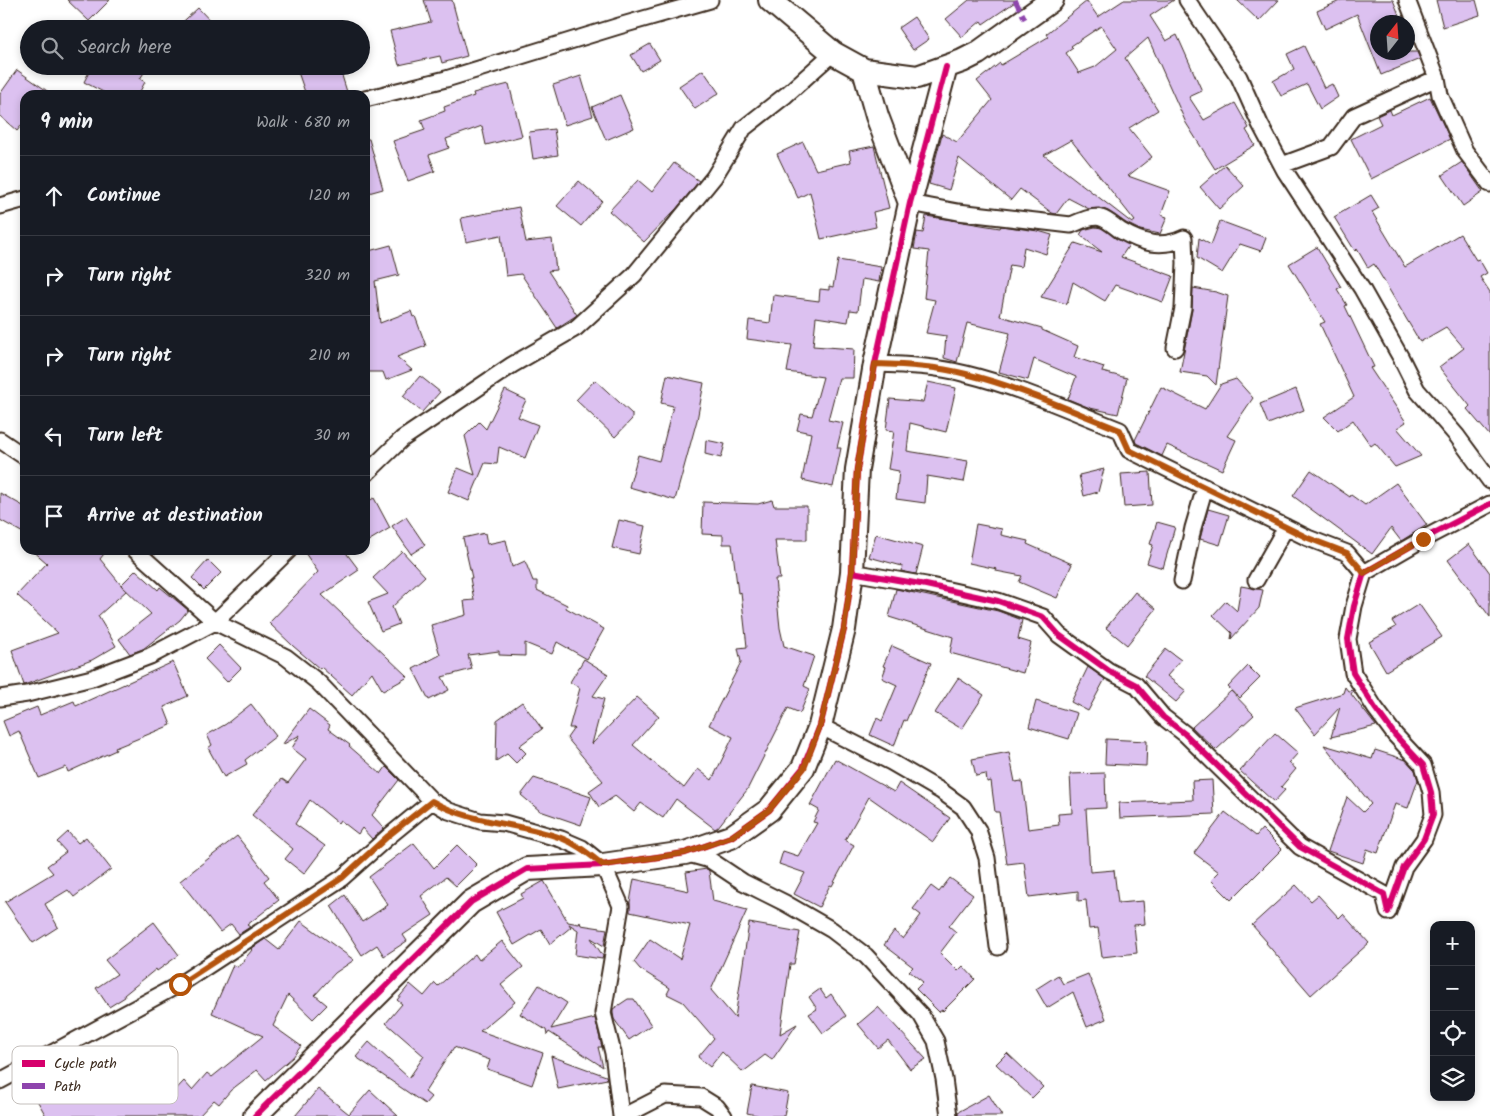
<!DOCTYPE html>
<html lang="en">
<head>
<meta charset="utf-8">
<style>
  :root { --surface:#171b24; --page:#242831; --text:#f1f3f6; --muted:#9ea1a6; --line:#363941 }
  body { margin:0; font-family:Kalam,sans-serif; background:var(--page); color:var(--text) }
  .controls { position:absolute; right:15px; bottom:15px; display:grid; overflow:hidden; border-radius:10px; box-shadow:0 2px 8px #0003 }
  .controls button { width:45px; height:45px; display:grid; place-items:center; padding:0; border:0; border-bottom:1px solid var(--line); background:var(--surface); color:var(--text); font:25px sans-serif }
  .compass { position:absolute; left:1370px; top:15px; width:45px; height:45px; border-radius:50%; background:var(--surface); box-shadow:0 2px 8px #0003; rotate:17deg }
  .stop { position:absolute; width:15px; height:15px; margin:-11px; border:4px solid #b45309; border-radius:50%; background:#fff }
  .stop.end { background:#b45309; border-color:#fff; box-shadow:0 1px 5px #0008 }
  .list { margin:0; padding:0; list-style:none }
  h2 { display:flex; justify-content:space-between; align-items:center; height:65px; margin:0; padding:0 20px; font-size:21px }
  h2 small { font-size:16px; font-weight:400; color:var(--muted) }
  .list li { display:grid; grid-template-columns:32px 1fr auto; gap:15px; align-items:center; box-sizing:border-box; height:80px; padding:0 20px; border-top:1px solid var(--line) }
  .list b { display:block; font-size:19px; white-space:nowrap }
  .list em { font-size:16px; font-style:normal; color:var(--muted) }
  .icon { flex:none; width:28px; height:28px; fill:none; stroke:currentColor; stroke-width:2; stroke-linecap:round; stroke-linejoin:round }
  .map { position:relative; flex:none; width:1490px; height:1116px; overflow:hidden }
  .search { position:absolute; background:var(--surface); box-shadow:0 2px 8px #0003; left:20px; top:20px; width:350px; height:55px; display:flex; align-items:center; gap:12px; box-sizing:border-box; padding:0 18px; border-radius:28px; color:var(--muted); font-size:19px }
  .panel { position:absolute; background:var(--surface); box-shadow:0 2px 8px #0003; left:20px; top:90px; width:350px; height:465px; border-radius:15px }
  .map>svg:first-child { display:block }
</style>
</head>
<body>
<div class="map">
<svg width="1490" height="1116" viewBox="0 0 1490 1116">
  <rect width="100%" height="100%" fill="#fff"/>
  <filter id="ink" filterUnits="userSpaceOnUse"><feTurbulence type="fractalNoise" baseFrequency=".02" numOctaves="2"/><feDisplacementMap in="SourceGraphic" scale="10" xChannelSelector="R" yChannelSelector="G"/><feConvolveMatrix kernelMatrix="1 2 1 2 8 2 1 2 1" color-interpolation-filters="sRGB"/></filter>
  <g filter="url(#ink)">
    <!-- building -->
    <path fill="#dcc1f0" stroke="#3b2a1e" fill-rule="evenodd" d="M67 0H110L89 21Z
      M424 0H452L467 56 442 63 440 56 399 65 390 31 431 22Z
      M969 0H1018L983 24 981 21 962 37 946 19Z
      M1124 0H1174L1150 16 1166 41 1177 35 1202 91 1189 97 1204 120 1235 103 1249 128 1246 130 1255 145 1215 169 1186 123 1148 38 1125 58 1158 110 1129 128 1152 157 1128 176 1170 191 1161 215 1167 217 1160 234 1140 230 1126 223 1108 211 1099 208 1089 209 1068 198 1056 214 1052 213 1020 189 1011 200 959 158 949 190 929 184 942 134 957 142 992 100 977 81 1000 63 1001 65 1048 37 1046 34 1087 1 1098 17ZM1101 26 1117 49 1095 67 1079 73 1066 53 1073 48 1071 46ZM1071 140 1135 221 1132 223 1044 155Z
      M1237 0H1279L1259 21Z
      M1342 0H1393L1402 22H1378V52H1417L1420 59 1381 75 1357 14 1325 29 1317 11Z
      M1436 0H1476L1480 15 1443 27Z
      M198 8 218 29H175Z
      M914 17 929 39 913 50 898 28Z
      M650 44 660 60 641 71 631 55Z
      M1304 46 1324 88 1332 84 1338 97 1320 109 1307 84 1281 96 1273 81 1294 69 1287 54Z
      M92 66H148L140 79 145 82 138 95H109L84 82Z
      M316 66H339L348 95H306L298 72Z
      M17 70 53 95H25V121L17 131 0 116V94Z
      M703 70 719 93 695 109 679 86Z
      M581 76 593 116 565 125 553 85Z
      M509 84 522 136 486 145 482 126 446 139 449 148 429 155 435 171 408 181 393 141 425 130 421 120 445 111 444 107 474 96 473 93Z
      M620 95 634 128 606 140 592 107Z
      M1430 97 1450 139 1371 179 1351 139 1381 124 1377 116 1390 110 1392 115Z
      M554 129 558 155 533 159 529 132Z
      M365 139H369L383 189 365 194Z
      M803 142 816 170 851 162 849 151 874 146 889 208 873 212 876 227 821 239 810 192 798 198 777 154Z
      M1462 162 1483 192 1463 206 1442 175Z
      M674 163 699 181 677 208 644 242 609 211 638 180 652 192Z
      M1225 165 1244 186 1219 209 1200 187Z
      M579 181 602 201 581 226 557 206Z
      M1371 195 1379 208 1372 212 1405 267 1460 234 1476 260 1479 259 1487 273 1480 277 1490 292V436L1467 409 1470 406 1439 367 1464 348 1446 327 1420 342 1374 264 1368 268 1357 249 1355 251 1334 217Z
      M519 207 526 242 552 239 556 270 548 271 577 315 557 328 521 274 506 276 501 235 466 242 461 218Z
      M926 216 1000 228 1001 226 1038 231 1052 235 1046 254 1024 247 1021 267 1010 265 1000 316 1042 328V330L1078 346 1074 357 1104 367 1102 372 1127 378 1118 414 1090 408 1068 399 1076 377 1034 359 1028 380 999 372 1010 333 967 323 957 362 944 358 946 336 926 333 935 300 924 298 929 251 914 249 917 232 923 233Z
      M1220 221 1266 238 1261 251 1240 244 1222 273 1197 258 1199 238 1211 245Z
      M1095 227 1102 228 1129 245 1121 257 1173 276 1163 302 1115 285 1105 301 1073 282 1067 304 1041 297 1075 243 1102 252 1080 235 1083 230Z
      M391 245 399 275 375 281 380 323 411 311 413 317 415 316 426 346 397 357 412 370 386 380 383 372H365V252Z
      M1317 247 1341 287 1337 289 1347 305 1345 306 1374 367 1370 368 1406 422 1397 428 1421 456 1395 467 1375 443 1371 446 1353 420 1338 431 1324 417 1354 397 1320 324 1325 322 1289 264Z
      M838 260 881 267 879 282 862 279 858 311 850 310 848 322 816 317 813 346 854 349 853 378H839L828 420 843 423 837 448H841L833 487 802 480 811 433 797 430 801 414 812 416 823 377 787 372 792 345 747 339 749 320 770 323 773 295 819 301 820 289 829 290V286L833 287Z
      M1193 288 1216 292 1228 296 1216 385 1207 376 1180 372 1192 310Z
      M667 375 704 383 697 420 675 500 629 487 638 455 659 461 673 406 661 403Z
      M420 376 440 392 422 412 403 396Z
      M1236 379 1253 398 1227 436 1236 440 1222 470 1167 445 1162 456 1136 443 1135 440 1161 387 1205 409 1221 384Z
      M595 380 632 414V419L615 437 576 400Z
      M928 382 956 388 946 432 910 423 907 451 968 461 964 482 927 476 925 503 896 499 899 471 888 469 894 431 886 430 890 399 923 402Z
      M1296 389 1304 410 1268 424 1260 404Z
      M505 390 526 400 518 417 538 425 525 458 499 447 497 464 485 463 469 501 448 492 458 468 475 475 465 436 479 422 486 429Z
      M706 440 725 444 721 458 705 454Z
      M1104 469 1098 492 1084 496 1079 475Z
      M1311 470 1350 497 1351 495 1365 505 1396 483 1427 525 1401 541 1391 528 1372 554 1293 496Z
      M1150 472 1152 505 1124 507 1121 474Z
      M0 493 25 507V534L0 520Z
      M374 498 390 528 365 543V503Z
      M772 500 774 506H807V540H775L780 579H775L780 628 784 646 814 656 804 686 810 689 800 713 788 708 747 790 718 827 715 829 676 799 663 818 641 803 634 812 615 796 599 807 589 791 603 781 567 738 574 728H569L580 688 570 682 584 659 608 674 593 696 604 699 592 744 637 697 659 716 633 745 684 788 698 769 712 780 733 737 709 725 741 662 738 648 747 647 741 592 738 593 732 544H723V535L702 534 703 502 758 504Z
      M1208 509 1229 515 1220 545 1200 539Z
      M406 517 425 545 411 554 392 526Z
      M619 520 645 526 639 554 612 548Z
      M1157 522 1175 527 1163 568 1147 563 1153 545 1150 544Z
      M976 524 1002 529 1001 535 1028 541 1027 544 1072 564 1057 598 1019 582 1022 576 996 571 997 569 969 563Z
      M485 533 487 544 506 540 512 567 525 561 533 581H537V590L567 605 566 608 604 629 587 659 557 642 552 654 525 643V656L499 655V651L468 655 472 669 442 677 449 690 429 700 413 669 440 655 431 625 466 615 464 601 474 600 470 578H472L463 538Z
      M876 534 923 547 916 574 901 571 902 566 869 557Z
      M1469 544 1490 573V617L1448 560Z
      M32 550H107L100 559 126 591 98 616 116 646 92 660 24 685 12 650 58 633 17 595 47 563Z
      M303 550H344L359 570 322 595 408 677 383 691 372 672 352 695 321 667 320 669 293 646 269 623 318 572Z
      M402 551 425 576 392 607 399 624 381 631 368 602 388 594 373 578Z
      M208 560 221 573 204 590 192 578Z
      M136 570 158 590 160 587 188 610 180 620 143 649 130 654 119 639 151 614 121 585Z
      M1241 586 1263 590 1259 608 1231 639 1232 633 1213 615 1226 601 1237 611Z
      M896 589 998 611 1022 620 1018 639 1031 643 1023 673 950 653 953 637 889 617Z
      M1135 592 1156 609 1127 645 1106 628Z
      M1419 604 1442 637 1386 671 1369 642 1396 627 1392 621Z
      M219 645 241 668 227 682 205 659Z
      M892 646 931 663 906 721 904 720 894 746 870 735 877 718 882 721 897 685 882 678 886 667 883 666Z
      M1166 649 1181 660 1167 676 1186 691 1176 702 1144 676Z
      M173 662 188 696 164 707 171 725 115 748 116 750 68 772 66 767 39 778 19 731 9 736 3 721 37 707 40 715 74 701 76 706Z
      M1248 666 1260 678 1240 698 1228 687Z
      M1088 667 1105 679 1088 711 1071 702Z
      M958 678 984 695 962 729 935 713Z
      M1345 687 1348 691 1353 690V691L1351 694 1376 726 1331 737 1340 707 1315 734 1295 708 1343 693Z
      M1231 691 1254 715 1216 750 1192 727Z
      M1036 701 1077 713 1069 739 1029 727Z
      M522 702 542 729 519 746 526 753 516 763 507 754 496 761 497 720Z
      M251 704 276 736 245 760 247 764 224 777 208 748 212 745 207 735 226 724Z
      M309 709 330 725 328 729 350 745 349 746 381 774 386 767 399 780 372 815 384 828 372 839 362 828 358 834 340 820 338 823 310 800 295 824 325 846 304 874 285 859 293 849 252 815 282 779 288 783 306 759 292 748 300 735 282 745Z
      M1275 733 1298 753 1289 763 1296 769 1281 787 1285 790 1274 802 1240 771Z
      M1106 739 1147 741 1146 766 1105 764Z
      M1324 745 1372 759 1375 750 1406 760 1415 770 1418 780 1408 808 1395 804 1378 853 1367 849 1363 863 1328 851 1347 797 1363 812 1371 804Z
      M1009 752 1015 782 1022 781 1028 829 1059 825 1058 814 1072 813 1070 774 1105 773 1106 808 1086 809 1090 872 1114 870 1118 903 1143 901 1145 924 1134 925 1137 953 1102 957 1098 928 1089 929 1086 900 1078 901V891L1029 897 1024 862 1007 864 999 812H995L991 781 987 782 986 774 976 776 972 759Z
      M835 759 894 792 899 783 950 818 933 842 869 797 845 840 854 845 832 886 830 885 819 907 794 894 805 873 779 864 783 851 798 856 817 823 813 822 819 810 810 805Z
      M534 778 591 797 581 825 540 811 521 795Z
      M1212 780 1214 814 1120 818 1119 803 1193 800 1192 781Z
      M1225 812 1256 836 1262 829 1282 849 1231 900 1211 880 1219 872 1194 853Z
      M68 832 78 843 86 837 111 869 74 897 68 890 45 904 58 927 33 943 5 902 53 873 47 866 66 852 57 842Z
      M237 836 269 877 264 881 279 900 247 925 250 927 239 934 231 924 220 932 180 881Z
      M414 843 434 868 457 845 477 865 456 886 446 877 421 896 433 915 403 935 407 941 384 956 377 945 362 955 331 906 345 895 362 922 388 905 369 877Z
      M707 869 709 871 713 901 747 910 711 990 735 1018 749 923 800 932 794 964H790L780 1034 797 1024 772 1060 765 1055 743 1072 722 1052 710 1067 698 1057 714 1038 683 1002 667 994 670 988 640 969 634 962 650 939 680 959 690 925 630 912V902L634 879 689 891 686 872Z
      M950 878 973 895 949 926 956 932 940 953 958 971 963 966 975 979 943 1011 942 1010 939 1012 916 989 923 982 909 971 913 967 884 945 894 931 903 939 921 915 913 909 931 886 939 892Z
      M544 881 568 922 579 924 580 922 581 925 607 929 604 946 591 938 603 956 602 959 575 955 578 930 569 924 571 927 550 944 541 929 514 945 496 912 523 898 521 894Z
      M1296 885 1311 901 1318 895 1339 918 1343 914 1369 943 1311 995 1266 943 1267 942 1252 925Z
      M301 921 354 960 335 973 315 995 327 1005 313 1019 288 995 273 1026 301 1046 293 1057 266 1080 257 1070 231 1090 219 1104 214 1100 199 1116H46L29 1086 58 1068 85 1054 97 1077 137 1060 155 1103 162 1096 166 1100 184 1081 192 1090 207 1073 212 1077 263 1036 212 1013 233 965 238 967 252 950 251 949 265 939 279 950Z
      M154 922 179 955 157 971 156 969 124 995 125 997 109 1007 96 988 117 974 105 960Z
      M502 941 523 967 501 985 515 1002 480 1031 543 1053 532 1085 487 1069 490 1060 454 1047 425 1092 431 1097 425 1104 356 1057 369 1042 409 1078 424 1056 386 1023 402 1004 397 1000 410 984 424 996 435 983 438 986 475 954 479 960Z
      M1088 974 1106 1019 1087 1027 1073 992 1047 1008 1036 989 1058 975 1063 984Z
      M539 985 567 1003 551 1029 595 1018 602 1047H598L603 1067 549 1032 547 1035 546 1030 520 1014Z
      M820 989 826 998 831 994 846 1016 823 1033 809 1014 817 1009 809 997Z
      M628 999H634L651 1025 629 1040 614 1019 613 1013V1009Z
      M878 1007 899 1030 926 1059 910 1069 888 1040 878 1048 858 1024Z
      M1007 1053 1043 1087 1032 1098 996 1064Z
      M551 1056 606 1076 607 1079 558 1089Z
      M752 1086 788 1093 784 1116H761L747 1113Z
      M318 1089 349 1114 370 1090 398 1116H295Z
      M989 1095 1002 1116H958V1112Z"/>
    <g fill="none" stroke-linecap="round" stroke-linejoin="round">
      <!-- street casing -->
      <g stroke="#3b2a1e" stroke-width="19">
        <path id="street" d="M1187 0 1239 77 1260 124 1285 171 1362 289 1401 358 1417 390 1457 436 1490 481
          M1407 0 1437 78 1440 95 1465 151 1490 184
          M365 99 446 79 619 26 710 0
          M1282 165 1331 147 1354 116 1437 78
          M910 203 958 212 1071 225C1079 222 1092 215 1101 218 1108 220 1115 227 1121 231 1142 243 1161 249 1184 238L1185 263 1183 308 1175 348
          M0 206 25 199
          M875 364C905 365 936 366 966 374 1019 387 1069 410 1120 430L1129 450 1308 538 1347 553 1364 573
          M0 440 25 457
          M365 475 402 439 512 365 576 328 634 275 714 177 744 128 786 95 833 53
          M135 550 215 622 286 657 318 682 432 801 449 811 480 821 504 823 561 839 582 848 603 865 621 906 603 1013 613 1053 621 1116
          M852 572 926 585 998 601 1043 617 1059 635 1109 671 1136 685 1163 717 1185 734 1300 847 1384 894 1388 912 1404 867 1424 839 1433 815 1431 792 1423 765 1395 735 1375 708 1353 673 1348 639 1354 606 1364 573 1423 539 1490 504
          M1256 580 1286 527
          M1182 581 1193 528 1205 487
          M0 698 27 694 92 678 150 656 215 622 289 550
          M820 726 891 762 941 791 963 807 978 830 987 858 998 947
          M685 853 710 860 743 882 785 903 832 930 866 956 921 1015 936 1041 944 1079 949 1116
          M0 1081 180 984 342 878 388 837 432 801
          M624 1116 665 1095 701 1097 717 1107 724 1116"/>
      </g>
      <!-- secondary casing -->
      <g stroke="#3b2a1e" stroke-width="26">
        <path id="secondary" d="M770 0 833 53 864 70 917 77 962 61 978 53 1052 0
          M864 70 877 116 910 203
          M255 1116 471 902 527 869 603 865 685 853 731 837 769 810 803 768 820 726 844 629 852 572 857 469 875 364 910 203 946 67"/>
      </g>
      <!-- street -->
      <use href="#street" stroke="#fff" stroke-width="15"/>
      <!-- secondary -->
      <use href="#secondary" stroke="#fff" stroke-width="22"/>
      <!-- quiet -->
      <path stroke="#8e44ad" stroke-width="5" stroke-dasharray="10 5" stroke-linecap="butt" d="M1015 0 1025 19"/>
      <!-- cycleway casing -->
      <g stroke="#fff" stroke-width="9">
        <path id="cycleway" d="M852 572 926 585 998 601 1043 617 1059 635 1109 671 1136 685 1163 717 1185 734 1300 847 1384 894 1388 912 1404 867 1424 839 1433 815 1431 792 1423 765 1395 735 1375 708 1353 673 1348 639 1354 606 1364 573 1423 539 1490 504
          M255 1116 471 902 527 869 603 865 685 853 731 837 769 810 803 768 820 726 844 629 852 572 857 469 875 364 910 203 946 67"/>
      </g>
      <!-- cycleway -->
      <use href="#cycleway" stroke="#d6006c" stroke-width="6"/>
    </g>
  </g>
  <g fill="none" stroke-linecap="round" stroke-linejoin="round" filter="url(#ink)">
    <!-- route -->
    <path stroke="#b45309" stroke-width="6" d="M180 984 342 878 388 836 432 801C474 825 517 822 561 838 577 844 590 855 603 865L685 853 731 837 769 810 804 768 820 726 844 629 852 572 857 469 875 364C905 365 936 366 966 374 1019 387 1069 410 1120 430L1129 450 1308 538 1347 553 1364 573 1423 539"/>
  </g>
  <!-- legend -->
  <rect x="12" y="1046" width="166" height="58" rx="8" fill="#fff" stroke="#c4bfbc" stroke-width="1"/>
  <rect x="22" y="1060" width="23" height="7" fill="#d6006c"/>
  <rect x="22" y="1083" width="23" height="6" fill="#8e44ad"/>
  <g font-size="14" fill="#3b2a1e">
    <text x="54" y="1068">Cycle path</text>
    <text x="54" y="1091">Path</text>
  </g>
</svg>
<div class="controls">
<button>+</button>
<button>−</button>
<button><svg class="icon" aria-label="locate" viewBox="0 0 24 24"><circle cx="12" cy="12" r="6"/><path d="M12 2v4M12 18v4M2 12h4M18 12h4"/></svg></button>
<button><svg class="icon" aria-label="layers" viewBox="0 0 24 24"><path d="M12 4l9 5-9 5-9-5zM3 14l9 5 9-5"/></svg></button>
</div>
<svg class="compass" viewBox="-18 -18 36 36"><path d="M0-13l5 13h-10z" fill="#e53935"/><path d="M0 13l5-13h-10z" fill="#9ea1a6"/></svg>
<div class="stop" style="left:180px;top:984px"></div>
<div class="stop end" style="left:1423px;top:539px"></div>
<div class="search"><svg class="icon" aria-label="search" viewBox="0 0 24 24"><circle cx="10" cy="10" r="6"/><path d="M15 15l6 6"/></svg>Search here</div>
<section class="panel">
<h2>9 min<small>Walk · 680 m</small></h2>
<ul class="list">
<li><svg class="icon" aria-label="ahead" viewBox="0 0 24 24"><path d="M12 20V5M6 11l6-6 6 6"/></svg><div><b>Continue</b></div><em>120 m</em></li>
<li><svg class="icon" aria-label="right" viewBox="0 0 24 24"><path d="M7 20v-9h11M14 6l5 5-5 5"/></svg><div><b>Turn right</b></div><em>320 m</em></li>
<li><svg class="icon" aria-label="right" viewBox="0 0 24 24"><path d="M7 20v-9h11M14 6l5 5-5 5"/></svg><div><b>Turn right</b></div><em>210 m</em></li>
<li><svg class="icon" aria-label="left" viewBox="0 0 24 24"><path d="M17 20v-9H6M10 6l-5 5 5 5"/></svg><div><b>Turn left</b></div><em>30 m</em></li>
<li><svg class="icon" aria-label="arrive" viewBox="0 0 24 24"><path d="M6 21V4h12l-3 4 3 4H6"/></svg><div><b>Arrive at destination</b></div></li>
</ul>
</section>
</div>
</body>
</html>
